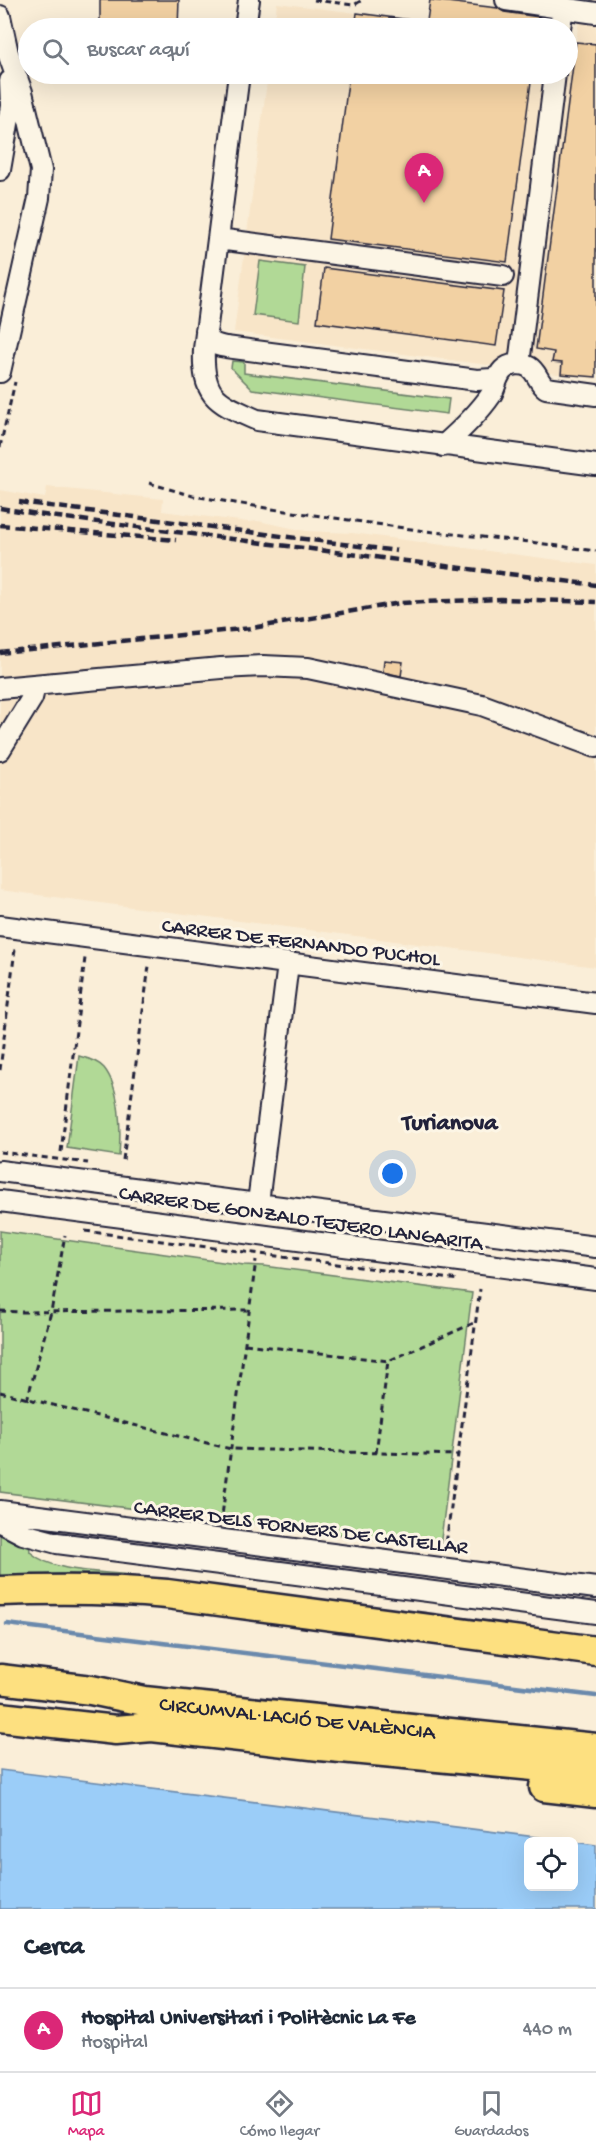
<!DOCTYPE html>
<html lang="es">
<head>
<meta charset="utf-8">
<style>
  :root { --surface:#fff; --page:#f6f6f7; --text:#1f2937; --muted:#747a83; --line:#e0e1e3; --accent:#db2777 }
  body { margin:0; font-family:"Gochi Hand",sans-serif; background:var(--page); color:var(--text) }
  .controls { position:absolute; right:18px; bottom:18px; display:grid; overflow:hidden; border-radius:9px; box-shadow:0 6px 24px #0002 }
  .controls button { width:54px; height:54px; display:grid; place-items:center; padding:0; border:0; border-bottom:2px solid var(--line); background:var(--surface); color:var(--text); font:30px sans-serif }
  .you { position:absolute; left:393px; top:1174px; width:21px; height:21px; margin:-15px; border:4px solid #fff; border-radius:50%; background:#1a73e8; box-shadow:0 0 0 9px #1a73e833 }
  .badge { display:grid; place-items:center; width:39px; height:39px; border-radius:50%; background:var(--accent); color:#fff; font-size:20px; font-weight:700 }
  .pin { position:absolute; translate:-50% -50px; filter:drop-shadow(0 2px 3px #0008) }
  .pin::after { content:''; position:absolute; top:32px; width:21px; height:18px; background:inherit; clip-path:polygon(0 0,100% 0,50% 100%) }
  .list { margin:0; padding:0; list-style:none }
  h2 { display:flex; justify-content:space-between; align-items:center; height:78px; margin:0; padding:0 24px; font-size:26px }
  h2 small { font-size:20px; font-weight:400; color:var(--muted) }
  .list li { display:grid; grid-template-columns:39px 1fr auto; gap:18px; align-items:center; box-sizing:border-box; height:84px; padding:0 24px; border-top:2px solid var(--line) }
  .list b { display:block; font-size:22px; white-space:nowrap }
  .list p { margin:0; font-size:20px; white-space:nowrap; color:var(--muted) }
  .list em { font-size:20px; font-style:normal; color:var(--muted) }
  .icon { flex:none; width:33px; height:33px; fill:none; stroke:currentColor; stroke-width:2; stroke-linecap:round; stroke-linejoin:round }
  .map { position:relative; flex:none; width:596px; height:1909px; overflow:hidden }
  .search { position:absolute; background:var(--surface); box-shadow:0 6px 24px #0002; left:18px; right:18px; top:18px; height:66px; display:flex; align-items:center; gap:15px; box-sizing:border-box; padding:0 21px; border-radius:33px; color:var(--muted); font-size:22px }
  .sheet { height:162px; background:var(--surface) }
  nav { display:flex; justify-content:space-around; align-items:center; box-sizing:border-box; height:84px; border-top:2px solid var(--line); background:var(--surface); font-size:16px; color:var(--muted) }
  nav a { display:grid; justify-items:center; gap:3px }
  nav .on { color:var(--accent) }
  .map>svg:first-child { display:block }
</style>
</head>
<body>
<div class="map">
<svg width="596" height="1909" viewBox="0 0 596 1909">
  <rect width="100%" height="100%" fill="#faeed8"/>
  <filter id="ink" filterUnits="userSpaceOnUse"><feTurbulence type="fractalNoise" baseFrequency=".0167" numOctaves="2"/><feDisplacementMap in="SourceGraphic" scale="12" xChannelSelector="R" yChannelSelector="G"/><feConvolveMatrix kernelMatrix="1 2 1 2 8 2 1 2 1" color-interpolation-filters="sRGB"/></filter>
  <g filter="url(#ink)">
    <!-- built -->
    <path fill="#f8e5c8" d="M582 0H596V379L234 332 268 74H568V41H576Z
      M277 3 476 28H274Z
      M47 487 163 499 162 511 248 522 258 521 306 531 352 533 596 565V967L0 890V490L45 498Z"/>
    <!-- green -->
    <path fill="#b1d996" stroke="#6a7e68" stroke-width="1.5" d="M260 261 305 267 299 321 253 315Z
      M232 361 244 362V373L449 399 447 414 252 389 231 368Z
      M79 1056C87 1058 98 1061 104 1068 121 1089 121 1131 119 1156L67 1148Z
      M0 1231 244 1265 264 1266 472 1293 440 1547 0 1492Z
      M0 1529 29 1542 30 1552C54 1573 98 1571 130 1575L59 1574 0 1577Z"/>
    <!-- water -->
    <path fill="#9bcdf8" stroke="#6b89ac" stroke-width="1.5" d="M0 1770 568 1841 528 1842V1886H574V1842L596 1845V1909H0Z"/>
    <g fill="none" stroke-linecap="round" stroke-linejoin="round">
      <!-- stream -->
      <path stroke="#6b89ac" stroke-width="4.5" d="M7 1624 596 1696"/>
    </g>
    <!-- building -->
    <path fill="#f2d1a3" stroke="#22223b" stroke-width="1.5" d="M100 0H179L178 28H100Z
      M430 0 498 8 504 12 539 17 538 28H426Z
      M357 13 418 21 417 28H355Z
      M576 42 596 44V377L561 374 562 363 552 362 554 352 536 349Z
      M349 74H398L413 76V74H532L507 262 328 239Z
      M324 268 504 291 496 346 317 322Z
      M384 660 403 662 401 676 383 672Z"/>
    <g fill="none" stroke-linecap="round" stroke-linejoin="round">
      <!-- minor casing -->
      <g stroke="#22223b" stroke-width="24">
        <path id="minor" d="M506 0 596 13
          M0 16 8 53 22 92 41 170 39 198 0 372
          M245 28 249 0
          M560 28 563 8
          M239 74 204 349C202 398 217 402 257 420L596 465
          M0 170 11 106 10 81
          M218 239 503 276
          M206 330C207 342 214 345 226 347L477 380 492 379 499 376
          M519 364 555 74
          M443 446C460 431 478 414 491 395 496 387 496 377 503 370 509 364 521 362 529 367 537 372 538 382 546 388L596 395
          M0 688 221 668 263 666 308 668 482 705 596 747
          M0 750 32 698 35 686
          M0 926 596 1003
          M0 1171 596 1247
          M0 1201 596 1279
          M258 1203 288 964
          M0 1511 596 1588
          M0 1522 23 1534 57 1543 596 1613"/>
      </g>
      <!-- highway casing -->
      <g stroke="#22223b" stroke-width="33">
        <g id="highway">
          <path d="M0 1591C56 1589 111 1589 167 1594L596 1651"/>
          <path id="s1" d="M0 1679 91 1690 144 1701 596 1748"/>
          <path d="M0 1717 116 1730 152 1727 320 1746 596 1772"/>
          <path d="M544 1787 596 1793"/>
        </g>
      </g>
      <!-- path -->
      <path stroke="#22223b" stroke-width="3" stroke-dasharray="6 4.5" stroke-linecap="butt" d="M314 0 354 5 362 0
        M0 447 15 382
        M149 483 193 496 272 509 425 531 530 542 596 551
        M0 1070 15 949
        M0 1152 88 1163
        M61 1152 85 958
        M123 1160 149 966
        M85 1231 459 1280
        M0 1311 21 1312 250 1310
        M245 1344 388 1361 476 1322
        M0 1392 231 1449 458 1455
        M27 1400 51 1312 65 1235
        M376 1453 388 1361
        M221 1523 256 1260
        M445 1552 480 1289"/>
      <!-- minor -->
      <use href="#minor" stroke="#fcf5e5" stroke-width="20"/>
      <!-- highway -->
      <use href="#highway" stroke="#fde080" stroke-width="28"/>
      <!-- rail -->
      <path stroke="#22223b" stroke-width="4.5" stroke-dasharray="9 4.5" stroke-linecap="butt" d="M19 502 397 551
        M0 508 50 516 596 585
        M0 525 176 540
        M0 653 252 628 400 603 501 599 596 602"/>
    </g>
  </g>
  <g text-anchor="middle" stroke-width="6" stroke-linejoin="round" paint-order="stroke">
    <!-- street labels -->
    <g font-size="21" fill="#22223b" stroke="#fcf5e5">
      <text transform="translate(301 941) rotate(7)" y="7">CARRER DE FERNANDO PUCHOL</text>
      <text transform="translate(301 1217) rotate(8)" y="7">CARRER DE GONZALO TEJERO LANGARITA</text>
      <text transform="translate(301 1526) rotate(7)" y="7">CARRER DELS FORNERS DE CASTELLAR</text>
      <text dy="7" stroke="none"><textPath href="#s1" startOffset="300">CIRCUMVAL·LACIÓ DE VALÈNCIA</textPath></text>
    </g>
    <!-- quarter labels -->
    <g font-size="24" font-weight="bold" fill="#22223b" stroke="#fcf5e5">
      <text x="450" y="1129">Turianova</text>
    </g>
  </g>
</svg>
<div class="controls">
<button><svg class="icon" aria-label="locate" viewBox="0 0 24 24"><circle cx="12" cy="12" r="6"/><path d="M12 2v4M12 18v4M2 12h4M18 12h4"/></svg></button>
</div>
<div class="you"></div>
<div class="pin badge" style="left:424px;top:203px">A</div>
<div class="search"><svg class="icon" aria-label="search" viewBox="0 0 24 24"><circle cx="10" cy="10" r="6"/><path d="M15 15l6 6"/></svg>Buscar aquí</div>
</div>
<section class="sheet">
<h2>Cerca<small></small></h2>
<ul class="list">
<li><span class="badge">A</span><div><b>Hospital Universitari i Politècnic La Fe</b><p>Hospital</p></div><em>440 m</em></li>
</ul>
</section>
<nav>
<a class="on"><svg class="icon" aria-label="map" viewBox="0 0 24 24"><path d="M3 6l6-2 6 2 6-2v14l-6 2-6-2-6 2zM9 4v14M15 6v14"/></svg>Mapa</a>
<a><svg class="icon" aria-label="directions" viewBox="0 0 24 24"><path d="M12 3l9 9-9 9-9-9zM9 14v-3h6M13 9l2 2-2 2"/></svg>Cómo llegar</a>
<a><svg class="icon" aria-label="saved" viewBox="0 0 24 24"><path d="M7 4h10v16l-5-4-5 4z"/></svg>Guardados</a>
</nav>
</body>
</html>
